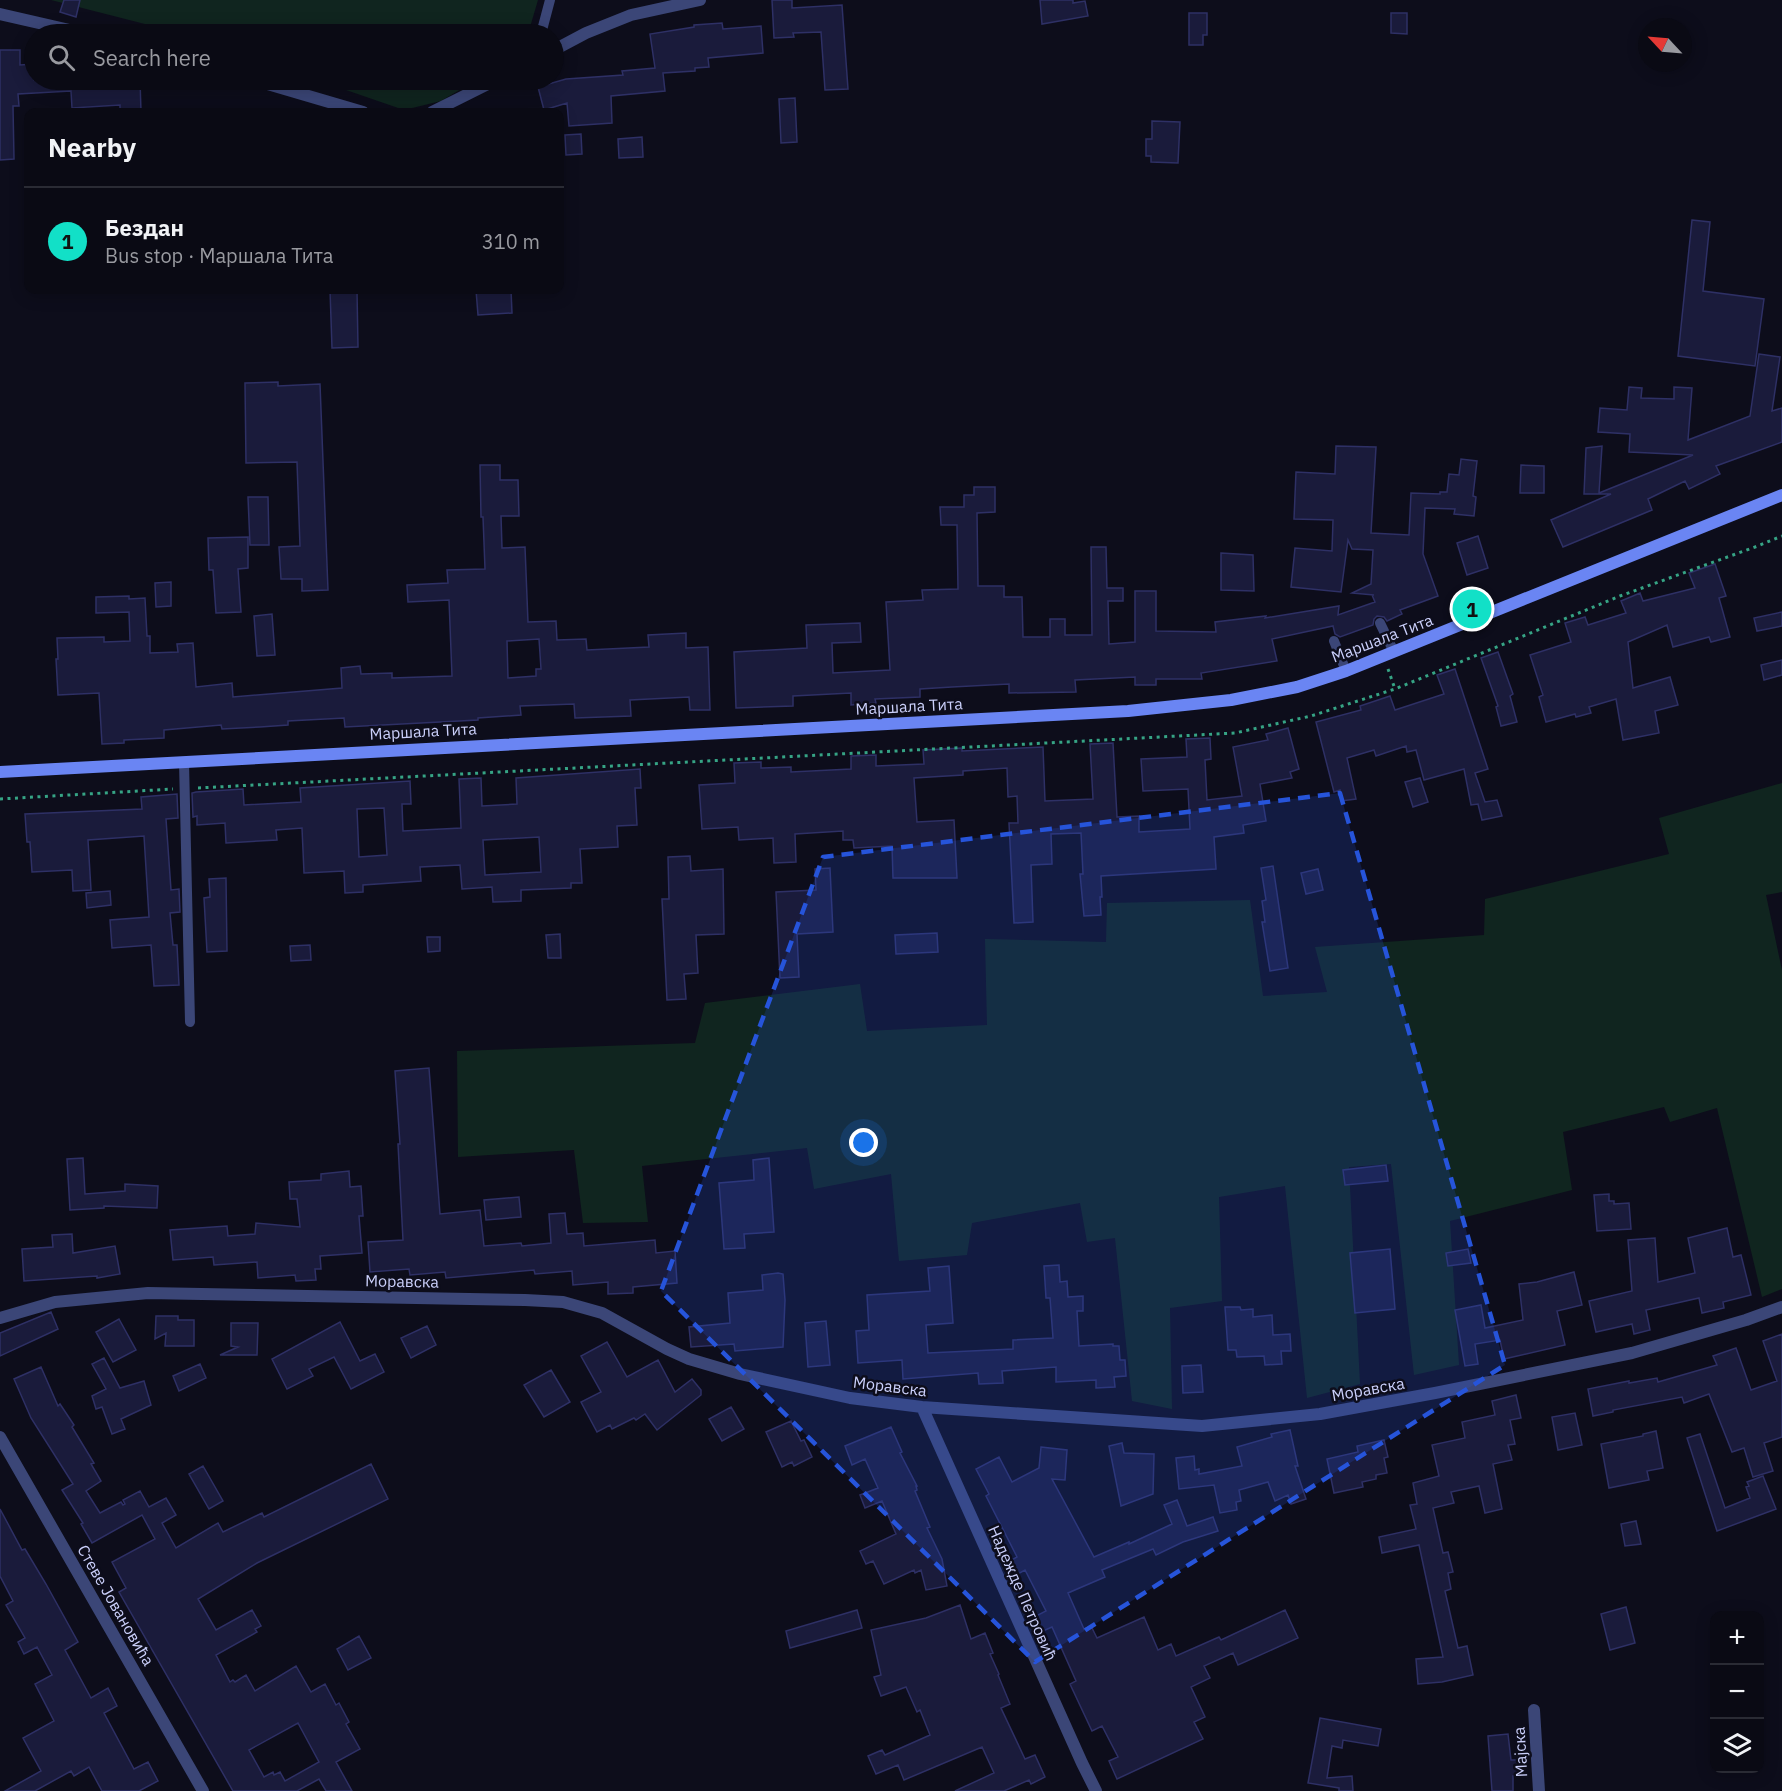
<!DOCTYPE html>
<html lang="en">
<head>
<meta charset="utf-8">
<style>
  :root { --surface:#0a0a14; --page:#13131d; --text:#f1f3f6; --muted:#999aa0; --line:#2a2b34; --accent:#12e0c7 }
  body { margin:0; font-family:"IBM Plex Sans",sans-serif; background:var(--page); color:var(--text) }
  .controls { position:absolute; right:18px; bottom:18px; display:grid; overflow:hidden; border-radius:12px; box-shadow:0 3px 15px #0003 }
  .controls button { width:54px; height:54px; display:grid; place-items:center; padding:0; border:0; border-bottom:2px solid var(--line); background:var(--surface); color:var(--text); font:30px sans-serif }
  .compass { position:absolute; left:1638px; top:18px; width:54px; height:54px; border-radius:50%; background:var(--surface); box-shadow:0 3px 15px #0003; rotate:296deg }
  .you { position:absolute; left:864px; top:1143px; width:21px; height:21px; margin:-15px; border:4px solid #fff; border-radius:50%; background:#1a73e8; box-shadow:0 0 0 9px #1a73e833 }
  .badge { display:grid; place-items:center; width:39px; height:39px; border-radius:50%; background:var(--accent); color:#111; font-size:20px; font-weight:700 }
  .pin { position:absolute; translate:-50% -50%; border:3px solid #fff; box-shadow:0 2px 6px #0006 }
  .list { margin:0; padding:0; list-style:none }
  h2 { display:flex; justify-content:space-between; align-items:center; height:78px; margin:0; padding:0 24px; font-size:26px }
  h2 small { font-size:20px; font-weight:400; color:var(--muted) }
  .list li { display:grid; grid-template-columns:39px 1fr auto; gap:18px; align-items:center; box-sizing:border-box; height:108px; padding:0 24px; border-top:2px solid var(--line) }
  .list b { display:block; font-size:22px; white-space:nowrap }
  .list p { margin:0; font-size:20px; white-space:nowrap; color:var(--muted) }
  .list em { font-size:20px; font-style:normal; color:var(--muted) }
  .icon { flex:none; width:33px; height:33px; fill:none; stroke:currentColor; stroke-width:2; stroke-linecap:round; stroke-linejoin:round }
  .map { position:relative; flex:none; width:1782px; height:1791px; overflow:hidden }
  .search { position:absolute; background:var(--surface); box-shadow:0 3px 15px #0003; left:24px; top:24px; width:540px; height:66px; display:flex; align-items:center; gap:15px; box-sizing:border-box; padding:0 21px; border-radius:33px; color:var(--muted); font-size:22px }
  .panel { position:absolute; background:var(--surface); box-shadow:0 3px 15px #0003; left:24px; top:108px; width:540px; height:186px; border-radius:12px }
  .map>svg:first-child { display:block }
</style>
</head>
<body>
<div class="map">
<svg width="1782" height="1791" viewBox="0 0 1782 1791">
  <rect width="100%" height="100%" fill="#0d0d1b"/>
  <!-- green -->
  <path fill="#10251f" d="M51 0H538L528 34H184Z
    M317 80H476L441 101 404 110Z
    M1782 783V892L1766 895 1782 970V1289L1762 1297 1717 1108 1670 1122 1664 1107 1563 1132 1572 1190 1450 1221 1459 1365 1414 1375 1391 1164 1349 1167 1360 1384 1307 1398 1285 1186 1219 1197 1222 1301 1170 1308 1172 1409 1132 1401 1115 1238 1087 1242 1080 1203 972 1223 967 1255 899 1261 891 1174 814 1189 807 1148 642 1166 648 1222 583 1223 574 1150 458 1157 457 1051 695 1043 705 1003 860 984 867 1031 987 1025 985 939 1106 942 1107 903 1250 900 1263 996 1327 992 1315 947 1484 935 1485 899 1669 854 1659 818Z"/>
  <!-- building -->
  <path fill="#1a1b3b" stroke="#2e3065" stroke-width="1.5" fill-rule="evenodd" d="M64 0H80L76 17 60 12Z
    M772 0H792V8L842 5 848 89 825 90 821 32 793 33 794 37 774 38Z
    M1040 0H1073V3L1085 1 1088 16 1042 24Z
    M1189 13H1207V35H1203V45H1189Z
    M1391 13H1407V34L1391 33Z
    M722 23 723 29 761 26 763 53 708 58 709 67 695 68V71L663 73 665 91 611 96 612 123 569 126 567 103 544 110 538 87 566 79 623 75 622 71 655 68 650 34 694 27V25Z
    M0 50H20V65L34 64V80H140L141 112H120V105L72 108 71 91 18 94 19 106H13L14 159 0 160Z
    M795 98 797 142 781 143 779 99Z
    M1152 121 1180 122 1178 163 1151 162V156H1146V139H1152Z
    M581 134 582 154 566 155 565 135Z
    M642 137 643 157 619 158 618 139Z
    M1692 220 1710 222 1703 291 1764 299 1755 366 1678 356Z
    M330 290H357L358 347 332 348Z
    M476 290H511L512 313 478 315Z
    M1759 354 1780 357 1772 411 1782 408V442L1716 466 1720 474 1689 489 1685 481 1648 499 1652 510 1563 547 1551 520 1611 494H1584L1586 448 1602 446 1599 493 1693 455 1629 452 1630 434 1598 432 1600 408 1627 410 1629 387 1642 388 1641 398 1674 399V387L1692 388 1688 440 1750 416Z
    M278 382V386L320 384 328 590 302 591V579H281L279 547 300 546 297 462 246 463 245 383Z
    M1336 446 1376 447 1371 533 1409 535 1411 493 1440 494V492H1447L1449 474 1459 475 1461 459 1477 461 1473 496 1476 497 1474 516 1454 514 1455 509 1425 508 1423 554 1438 596 1400 610 1402 614 1387 621 1384 617 1377 616 1374 619 1373 625 1340 637 1335 634 1333 626 1272 639 1277 661 1201 673 1202 679H1156V685H1135V677L1075 680 1076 692 1009 693V684L952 687 920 689V697L875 699 876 703 851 705V693L793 696V706L736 708 734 652 807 648 806 625 860 623 861 642 832 643 833 673 890 670 886 602 923 600 922 590 958 589 957 525H941L940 507H964V495H974V487H995V512L977 513 978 586H1004V597H1022L1023 637H1050V619H1065V635H1092L1091 547H1106L1107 588H1123V601H1108L1109 644 1135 642V591H1156V631L1216 632 1215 622 1266 616 1265 618 1339 606 1338 615 1375 602 1372 595H1374L1352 593 1371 584 1373 550 1352 549 1348 540 1341 592 1291 587 1295 548 1332 551 1333 520 1294 519 1296 472 1335 474Z
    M480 465H500V480H518L519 516H501L502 548 525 547 528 622 556 621 557 640 586 639 587 650 649 647 648 635 686 633V648L708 647 710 710H690L689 697 630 700 631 716 575 718 574 704 520 706 521 715 478 718V720L345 727 344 718 288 721V725L260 727 222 729 221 725 164 730V738L124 740V743L102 744 99 693 58 695 56 659H58L57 638 104 637V642L130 641 129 612 96 613V597L129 596V599L145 598 147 636H150V653L178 652 177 644 193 643 196 687 232 683 233 697 342 688 341 668 360 666 361 674 392 673V678L452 676 449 600 408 602 407 585 448 583 447 570 485 569 483 517H481ZM539 639 541 669H536V676L508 678 507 641Z
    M1521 465 1544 466V493H1520Z
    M248 497H268L269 545H250Z
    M1478 536 1488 568 1467 575 1457 543Z
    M248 537V568L238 569 241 612 216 613 213 570H209L208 538Z
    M1221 553 1253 555 1254 591 1221 590Z
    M1715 564 1726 596 1719 598 1730 637 1711 642 1709 637 1673 647 1667 625 1628 642 1633 688 1670 677 1678 705 1655 711 1659 733 1623 740 1616 699 1589 707 1591 713 1576 717 1575 714 1546 722 1539 697 1543 695 1530 655 1571 642 1565 623 1585 617 1588 625 1626 613 1621 601 1640 593 1643 601 1695 588 1689 573Z
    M171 582V606L156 607 155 583Z
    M1782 612V626L1757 631 1754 618Z
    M272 614 275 655 257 656 254 616Z
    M1498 652 1513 694 1510 696 1517 722 1501 726 1496 707 1498 706 1481 658Z
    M1782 660V675L1764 680 1761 665Z
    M1455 669 1488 769 1475 773 1485 802 1497 800 1502 816 1482 820 1478 804 1471 805 1464 769 1424 780 1416 750 1407 752 1406 746 1376 756 1374 750 1347 758 1356 799 1341 801 1340 790 1334 792 1316 722 1361 710 1360 706 1390 696 1395 710 1444 694 1437 675Z
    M1288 728 1299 769 1290 772 1292 778 1260 784 1266 821 1243 825 1244 833 1214 837 1216 869 1101 876 1102 897H1100L1101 915 1084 916 1080 874H1083L1081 833 1051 834 1052 864 1031 865 1033 922 1014 923 1009 823H1018L1017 796 1008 797 1007 768 963 771V775L914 778 917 822 954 820 957 878H893L892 846 854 848 853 840H843V831L795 834 796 862 774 863 773 838 739 840 738 827 702 829 699 785 735 783 734 763 761 762V768L791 767V772L851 769V756L876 755V766L924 764 923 750 962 748V751L1043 747 1045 801 1093 799 1090 744 1113 743 1117 817 1139 816V832L1190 829 1188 789 1143 791 1141 759 1187 757 1186 739 1210 738 1211 759 1205 760 1207 800 1242 796 1233 747 1268 740 1266 734Z
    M640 769 641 788H635L637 825 617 826 618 847 580 849 582 883H571V888L521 890V901L493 902 492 887 462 889 460 865 420 867 421 881 363 885V892L345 893 344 871 304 873 302 828 276 830 277 840 226 843 225 823 197 825V816L193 817 192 793 196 792 243 789 244 805 301 802 300 788 410 781 411 804H402L403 831 461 828 459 779 481 778 482 806 517 804 516 778ZM384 808 387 855 359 857 357 809ZM539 837 541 872 485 875 483 840Z
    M1420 778 1428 802 1413 807 1405 782Z
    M177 794 178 818 166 819 171 890 179 889 180 912 170 913 173 945H177L179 985 154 986 151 945 112 948 110 920 149 917 144 836 88 840 91 890 73 891 72 870 32 872 30 842H27L25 814 142 809 141 797Z
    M690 856 691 871 723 869 724 934 696 935 698 973 684 974 686 999 667 1000 662 899H669L668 857Z
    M1273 866 1288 968 1270 971 1262 922H1265L1262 901 1266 900 1261 868Z
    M830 868 833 932 797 934 799 977 780 978 776 892 816 890 815 869Z
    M1318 869 1323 890 1306 894 1301 873Z
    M226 878 227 951 207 952 204 898 210 897 209 879Z
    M110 891 111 905 87 908 86 893Z
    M937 933 938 952 896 954 895 935Z
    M560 934 561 958H548L546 935Z
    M427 937H440V951L428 952Z
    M310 945 311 960 291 961 290 946Z
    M429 1068 440 1214 480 1210 484 1246 521 1243 522 1246 551 1243 549 1214 565 1213 567 1234 583 1233 584 1246 655 1240 656 1253 675 1251 677 1283 633 1287V1293L608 1294V1282L573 1285 572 1271 535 1274 534 1270 446 1278 445 1272 410 1275 409 1269 370 1272 368 1242 403 1240 398 1144H400L395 1071Z
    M83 1158 85 1194 125 1191V1184L158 1186 157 1208 104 1206V1208L70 1210 67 1159Z
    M769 1158 774 1232 744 1234 745 1248 724 1249 719 1183 754 1180 753 1160Z
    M1386 1165 1388 1181 1345 1185 1343 1170Z
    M349 1171 350 1187 361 1186 363 1216H359L362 1253 320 1256 321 1269H315L316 1280 296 1281 295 1275 258 1278 257 1262 214 1265 213 1257 173 1260 170 1230 227 1226 228 1236 255 1234 256 1223 300 1227 297 1199H290L289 1182 321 1180V1174Z
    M1609 1194V1201H1614V1204L1629 1203 1631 1229 1597 1231 1594 1195Z
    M519 1197 521 1217 486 1220 484 1200Z
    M1727 1228 1733 1257 1741 1255 1751 1295 1723 1302 1724 1308 1702 1313 1699 1298 1646 1310 1650 1330 1634 1334 1632 1324 1596 1332 1589 1301 1632 1291 1628 1240 1655 1238 1658 1282 1695 1273 1688 1238Z
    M72 1234 73 1253 115 1246 120 1274 97 1278V1276L24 1281 22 1249 53 1247 52 1235Z
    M1390 1249 1395 1309 1355 1313 1350 1253Z
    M1468 1249 1471 1263 1448 1266 1446 1253Z
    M1059 1265 1060 1282 1067 1281 1068 1297 1083 1296V1311H1077L1079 1346 1113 1344V1346H1119L1120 1360H1125L1126 1376 1114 1377 1115 1387 1096 1388V1380L1056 1382V1367L1002 1371 1003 1383 979 1384 978 1373 903 1379 902 1360 858 1363 856 1331 869 1330 867 1295 930 1291 928 1268 949 1266 953 1323 926 1325 928 1353 1013 1349V1340L1053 1338 1050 1298H1046L1044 1266Z
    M1574 1272 1582 1305 1557 1311 1565 1345 1504 1359 1500 1340 1475 1344 1478 1364 1465 1366 1455 1310 1481 1305 1485 1328 1523 1320 1519 1284 1537 1282Z
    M778 1273 783 1274 785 1300 783 1347 735 1351 734 1344 691 1347 689 1327 730 1323 728 1293 763 1290 762 1275Z
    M1225 1307H1240L1241 1310 1253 1309V1317L1272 1315 1273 1335 1290 1334 1291 1351H1281L1282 1364 1265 1365 1264 1356 1237 1357 1236 1350H1228Z
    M51 1312 58 1329 0 1356V1333Z
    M156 1316H178V1320H194V1346H165L166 1333 155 1339Z
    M119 1319 136 1350 113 1362 96 1332Z
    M826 1321 830 1365 808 1367 805 1323Z
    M340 1322 360 1361 375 1354 384 1372 351 1389 334 1357 309 1369 313 1376 287 1389 272 1359Z
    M231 1323H258L257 1355H220L238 1347 231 1346Z
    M427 1326 436 1345 411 1358 401 1338Z
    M1782 1334V1437L1764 1443 1773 1471 1753 1477 1744 1448 1732 1452 1709 1394 1684 1403 1682 1397 1613 1410V1412L1593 1416 1588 1389 1629 1381V1383L1657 1378 1658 1382 1717 1365 1713 1356 1736 1348 1751 1390 1777 1381 1763 1341Z
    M607 1342 627 1377 658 1360 675 1392 692 1379 701 1390V1395L657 1430 645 1414 636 1420 634 1418 612 1429 610 1425 597 1432 581 1402 601 1392 581 1356Z
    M104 1358 120 1388 144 1381 151 1405 121 1419 125 1429 112 1434 102 1407 96 1409 92 1396 106 1389 92 1364Z
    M200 1364 206 1378 179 1391 173 1376Z
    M1201 1365 1203 1392 1183 1393 1182 1366Z
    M41 1367 58 1406 60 1404 74 1425 72 1427 94 1463 91 1464 101 1481 86 1491 100 1513 121 1502 123 1505 125 1504 123 1500 140 1491 149 1507 166 1498 176 1515 162 1523 176 1548 218 1523 223 1532 262 1513 264 1517 371 1464 388 1499 257 1563 198 1599 216 1630 252 1610 261 1626 255 1629 257 1632 216 1655 230 1682 233 1680 235 1682 246 1675 255 1691 296 1666 311 1692 325 1684 336 1705 339 1703 349 1722 346 1724 360 1749 336 1762 352 1791H326L319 1779 297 1791H233L119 1592 126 1588 112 1562 155 1539 142 1515 92 1543 81 1524 83 1523 62 1490 73 1484 31 1418 14 1379ZM298 1723 319 1762 285 1781 280 1772 274 1775 273 1772 264 1777 249 1750Z
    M551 1370 570 1402 544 1417 524 1385Z
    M1516 1395 1521 1418 1510 1420 1515 1444 1508 1445 1512 1460 1493 1464 1502 1509 1485 1513 1479 1486 1451 1492 1454 1503 1433 1508 1443 1553 1448 1552 1453 1572 1448 1573 1451 1589 1445 1591 1458 1648 1467 1646 1473 1675 1442 1682 1418 1684 1416 1659 1443 1657 1419 1545 1382 1553 1379 1537 1416 1529 1410 1505 1417 1504 1413 1483 1439 1476 1432 1445 1465 1438 1462 1422 1495 1415 1492 1401Z
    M731 1407 744 1429 722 1441 709 1419Z
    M1575 1413 1582 1445 1558 1450 1552 1417Z
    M791 1421 801 1441 804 1440 812 1457 794 1466 792 1462 782 1467 766 1432Z
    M891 1427 902 1452 900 1453 917 1486H916L917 1490 915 1491 930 1527 927 1528 942 1559 947 1586 926 1590 921 1570 915 1573 914 1570 884 1584 873 1561 866 1564 860 1551 896 1534 882 1501 865 1508 860 1495 878 1488 865 1459 852 1465 845 1446Z
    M1290 1430 1298 1466H1295L1306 1499 1291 1504 1288 1495 1275 1501 1268 1482 1239 1490 1241 1501 1236 1502 1237 1510 1220 1513 1214 1485 1179 1489 1176 1458 1194 1456 1195 1470 1199 1469V1474L1242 1466 1237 1447 1272 1437 1271 1434Z
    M1656 1431 1663 1468 1647 1471 1649 1480 1609 1488 1601 1444 1643 1436V1434Z
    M1700 1434 1725 1508 1750 1498 1746 1487 1749 1486 1747 1482 1763 1476 1776 1509 1717 1531 1687 1438Z
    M1384 1440 1388 1457 1384 1458 1387 1473 1376 1475V1479L1362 1482 1363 1487 1334 1493 1327 1459 1358 1452 1357 1446Z
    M1122 1443 1124 1453 1154 1454 1153 1494 1121 1506 1109 1446Z
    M1041 1447 1067 1450 1065 1480 1052 1479 1094 1557 1129 1542V1544L1172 1524 1164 1505 1177 1500 1187 1526 1213 1517 1218 1531 1183 1542 1156 1555 1153 1549 1102 1570 1105 1577 1068 1593 1084 1629 1091 1626 1097 1638 1144 1617 1158 1650 1171 1644 1176 1656 1219 1637 1221 1640 1285 1610 1298 1638 1238 1665 1233 1653 1204 1666 1210 1678 1191 1687 1205 1717 1194 1722 1203 1739 1117 1779 1109 1761 1118 1757 1102 1726 1092 1731 1070 1684 1076 1681 1052 1627 1043 1631 1036 1616 1046 1611 1025 1570 1016 1575 1010 1561 1017 1557 986 1496 989 1494 976 1469 999 1457 1012 1482 1039 1468Z
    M203 1466 223 1501 209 1509 189 1474Z
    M0 1509 22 1550 25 1549 46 1584 78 1642 65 1650 91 1698 108 1688 117 1706 104 1713 134 1769 148 1762 158 1781 139 1791H102L89 1767 74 1776 71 1771 35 1791H5L41 1771 23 1738 54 1721 35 1684 52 1675 37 1647 24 1654 18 1642 25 1638 6 1605 13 1601 0 1576Z
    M1636 1521 1641 1544 1625 1546 1621 1524Z
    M960 1605 971 1639 985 1633 993 1653 990 1654 999 1674 998 1675 1010 1704 1001 1708 1025 1759 1035 1755 1045 1777 1031 1784 1029 1780 1004 1791H955L994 1773 982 1747 904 1780 898 1765 876 1774 868 1756 882 1750 885 1755 930 1735 920 1710 917 1712 906 1687 881 1696 874 1677 881 1675 871 1630 926 1618Z
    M1626 1607 1635 1643 1610 1650 1601 1614Z
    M857 1610 862 1628 790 1648 786 1631Z
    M359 1636 371 1658 348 1670 337 1649Z
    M1320 1718 1381 1729 1378 1746 1343 1740 1342 1748 1332 1746 1327 1778 1352 1776 1353 1791H1339V1788L1308 1783Z
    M1508 1734 1511 1760H1517L1518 1776H1513V1791H1492L1488 1736Z"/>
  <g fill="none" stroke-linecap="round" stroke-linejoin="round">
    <!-- path -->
    <path stroke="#36a485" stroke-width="3" stroke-dasharray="3 4.5" stroke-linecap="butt" d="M1388 669 1395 689
      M198 788 1235 733 1311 716 1395 689 1620 596 1755 547 1782 536
      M0 799 173 789"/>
    <!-- service -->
    <path stroke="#3b4677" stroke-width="10" d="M541 34 550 0
      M1380 623 1394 652
      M1334 641 1346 671
      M184 762 190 1022"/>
    <!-- minor -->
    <path stroke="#3b4677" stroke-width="12" d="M0 14 87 34
      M554 50 586 33 631 15 700 0
      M254 80 363 112
      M432 112 496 80
      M0 1318 55 1302 148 1293 525 1300 563 1302 602 1313 667 1349 689 1359 740 1374 850 1398 922 1407 1202 1426 1320 1414 1435 1393 1632 1353 1746 1320 1782 1307
      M922 1407 1082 1763 1096 1791
      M0 1437 203 1791
      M1534 1710 1539 1791"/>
    <!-- secondary -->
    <path stroke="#6a85f3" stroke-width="12" d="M0 772 1128 711 1231 700 1297 687 1346 671 1782 495"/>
  </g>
  <!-- marked area -->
  <path fill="#2654da" fill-opacity="0.2" stroke="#2654da" stroke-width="4.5" stroke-dasharray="12 8" stroke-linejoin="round" d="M1340 793 1505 1365 1035 1662 661 1291 823 857Z"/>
  <g text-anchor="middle" stroke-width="5" stroke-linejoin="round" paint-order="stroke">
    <!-- street labels -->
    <g font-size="16" fill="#cbd0fb" stroke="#0d0d1b">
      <text transform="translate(1382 638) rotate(-21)" y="6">Маршала Тита</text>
      <text transform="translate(909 706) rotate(-3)" y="6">Маршала Тита</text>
      <text transform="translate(423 731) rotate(-3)" y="6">Маршала Тита</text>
      <text transform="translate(402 1281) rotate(1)" y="6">Моравска</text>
      <text transform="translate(890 1386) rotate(7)" y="6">Моравска</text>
      <text transform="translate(1368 1389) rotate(-10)" y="6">Моравска</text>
      <text transform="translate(1023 1593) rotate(66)" y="6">Надежде Петровић</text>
      <text transform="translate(116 1605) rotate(60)" y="6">Стеве Јовановића</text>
      <text transform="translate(1520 1752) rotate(-93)" y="6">Мајска</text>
    </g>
  </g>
</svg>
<div class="controls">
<button>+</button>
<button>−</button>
<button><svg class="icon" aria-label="layers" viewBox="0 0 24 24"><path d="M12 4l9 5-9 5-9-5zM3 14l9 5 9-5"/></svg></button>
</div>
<svg class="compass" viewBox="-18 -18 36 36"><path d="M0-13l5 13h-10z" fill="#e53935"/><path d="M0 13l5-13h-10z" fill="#999aa0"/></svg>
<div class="you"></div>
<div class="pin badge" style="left:1472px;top:609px">1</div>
<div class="search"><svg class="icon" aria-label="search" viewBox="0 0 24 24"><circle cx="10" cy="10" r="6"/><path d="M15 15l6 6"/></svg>Search here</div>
<section class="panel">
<h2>Nearby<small></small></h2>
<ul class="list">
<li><span class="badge">1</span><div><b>Бездан</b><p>Bus stop · Маршала Тита</p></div><em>310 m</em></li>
</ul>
</section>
</div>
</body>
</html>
